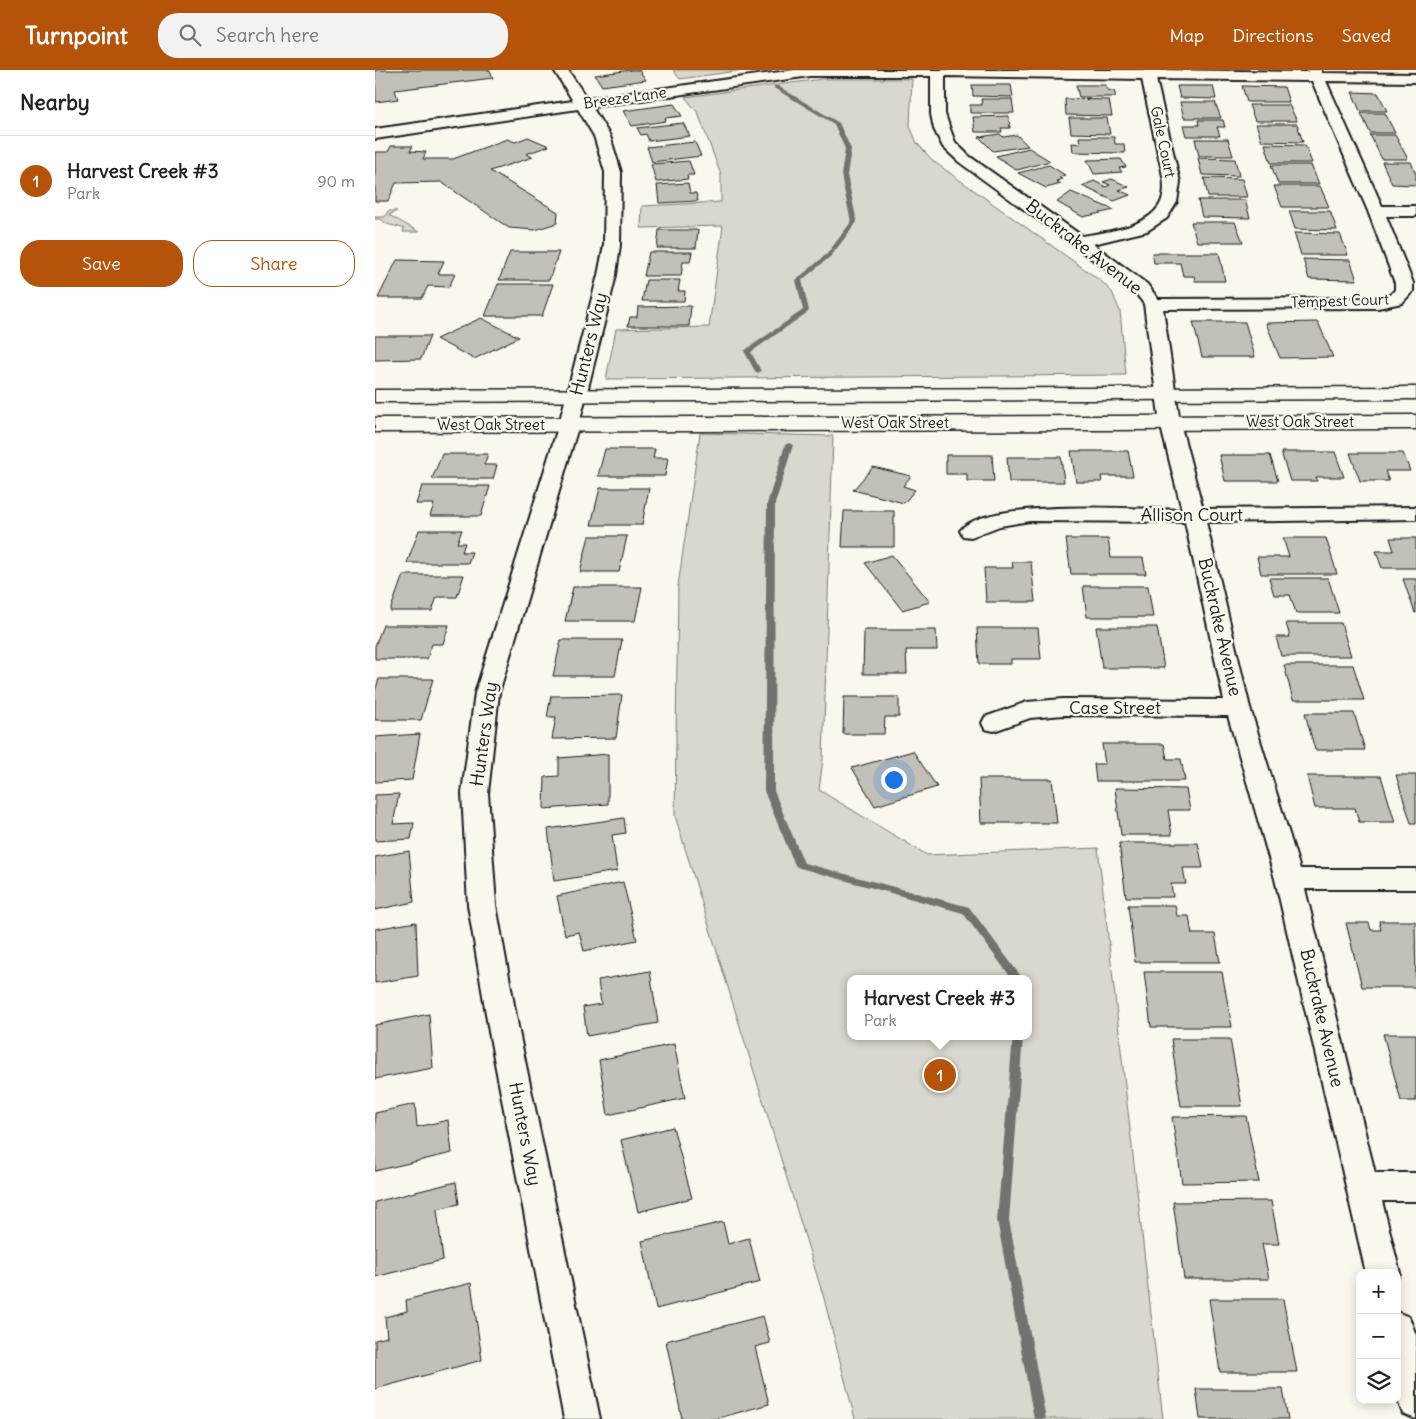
<!DOCTYPE html>
<html lang="en">
<head>
<meta charset="utf-8">
<style>
  :root { --surface:#fff; --page:#f2f2f2; --text:#222; --muted:#767676; --line:#e0e0e0; --accent:#b45309 }
  body { margin:0; font-family:Delius,sans-serif; background:var(--page); color:var(--text) }
  .controls { position:absolute; right:15px; bottom:15px; display:grid; overflow:hidden; border-radius:10px; box-shadow:0 2px 12px #0003 }
  .controls button { width:45px; height:45px; display:grid; place-items:center; padding:0; border:0; border-bottom:1px solid var(--line); background:var(--surface); color:var(--text); font:25px sans-serif }
  .you { position:absolute; left:518px; top:709px; width:18px; height:18px; margin:-12px; border:4px solid #fff; border-radius:50%; background:#1a73e8; box-shadow:0 0 0 8px #1a73e833 }
  .badge { display:grid; place-items:center; width:32px; height:32px; border-radius:50%; background:var(--accent); color:#fff; font-size:16px; font-weight:700 }
  .pin { position:absolute; translate:-50% -50%; border:2px solid #fff; box-shadow:0 1px 5px #0006 }
  .popup { position:absolute; left:472px; top:905px; width:185px; height:65px; box-sizing:border-box; display:grid; place-content:center; border-radius:10px; background:var(--surface); filter:drop-shadow(0 1px 4px #0005); font-size:16px; white-space:nowrap; color:var(--muted) }
  .popup b { font-size:19px; color:var(--text) }
  .popup::after { content:''; position:absolute; left:50%; top:100%; margin-left:-10px; border:10px solid transparent; border-top-color:var(--surface) }
  .list { margin:0; padding:0; list-style:none }
  h2 { display:flex; justify-content:space-between; align-items:center; height:65px; margin:0; padding:0 20px; font-size:21px }
  h2 small { font-size:16px; font-weight:400; color:var(--muted) }
  .list li { display:grid; grid-template-columns:32px 1fr auto; gap:15px; align-items:center; box-sizing:border-box; height:90px; padding:0 20px; border-top:1px solid var(--line) }
  .list b { display:block; font-size:19px; white-space:nowrap }
  .list p { margin:0; font-size:16px; white-space:nowrap; color:var(--muted) }
  .list em { font-size:16px; font-style:normal; color:var(--muted) }
  .actions { display:flex; gap:10px; padding:15px 20px }
  .actions a { flex:1; padding:11px 0; border:1px solid var(--accent); border-radius:20px; text-align:center; font-size:18px; color:var(--accent) }
  .actions .main { background:var(--accent); color:#fff }
  .icon { flex:none; width:28px; height:28px; fill:none; stroke:currentColor; stroke-width:2; stroke-linecap:round; stroke-linejoin:round }
  .map { position:relative; flex:none; width:1041px; height:1349px; overflow:hidden }
  header { display:flex; align-items:center; gap:30px; box-sizing:border-box; height:70px; padding:0 25px; background:var(--accent); color:#fff }
  header strong { font-size:24px }
  nav { display:flex; gap:28px; margin-inline-start:auto; font-size:18px }
  .search { width:350px; height:45px; background:var(--page); display:flex; align-items:center; gap:12px; box-sizing:border-box; padding:0 18px; border-radius:20px; color:var(--muted); font-size:19px }
  main { display:flex }
  aside { flex:1; background:var(--surface) }
  .map>svg:first-child { display:block }
</style>
</head>
<body>
<header>
<strong>Turnpoint</strong>
<div class="search"><svg class="icon" aria-label="search" viewBox="0 0 24 24"><circle cx="10" cy="10" r="6"/><path d="M15 15l6 6"/></svg>Search here</div>
<nav><a>Map</a><a>Directions</a><a>Saved</a></nav>
</header>
<main>
<aside>
<h2>Nearby<small></small></h2>
<ul class="list">
<li><span class="badge">1</span><div><b>Harvest Creek #3</b><p>Park</p></div><em>90 m</em></li>
</ul>
<div class="actions"><a class="main">Save</a><a>Share</a></div>
</aside>
<div class="map">
<svg width="1041" height="1349" viewBox="0 0 1041 1349">
  <rect width="100%" height="100%" fill="#fbf7ec"/>
  <filter id="ink" filterUnits="userSpaceOnUse"><feTurbulence type="fractalNoise" baseFrequency=".02" numOctaves="2"/><feDisplacementMap in="SourceGraphic" scale="10" xChannelSelector="R" yChannelSelector="G"/><feConvolveMatrix kernelMatrix="1 2 1 2 8 2 1 2 1" color-interpolation-filters="sRGB"/></filter>
  <g filter="url(#ink)">
    <!-- green -->
    <path fill="#dad7ce" stroke="#7b7a75" fill-rule="evenodd" d="M298 0H369L305 9Z
      M447 9H537L535 56 542 73 558 91 726 211 737 222 745 241 751 305 231 309 241 259 334 257 348 156 266 158 267 136 346 132V105L323 43 310 27Z
      M13 141H22L14 145 44 162H28L29 159C21 154 13 158 6 149H0V147H10Z
      M325 363 458 366 448 689 444 720 552 785 723 778 788 1349H480L448 1225 300 746 303 516ZM476 909H654V966H476Z"/>
    <g fill="none" stroke-linecap="round" stroke-linejoin="round">
      <!-- stream -->
      <path fill="#74726e" fill-rule="evenodd" d="M399 16H403L464 53 476 79 472 105 482 152 456 186 427 210 434 241 433 242 376 282 386 301 383 303 380 301 369 281 428 240 421 210 452 184 476 152 466 105 470 79 459 54 399 18Z
        M414 373 418 375 400 434 399 721 429 793 594 837 648 909H637L588 843 425 798 422 797 420 795 389 721 392 434 410 375Z
        M638 966H648L634 1150 671 1349H659L622 1150Z"/>
    </g>
    <!-- building -->
    <path fill="#c3c0b8" stroke="#1c1c1c" d="M0 0H115L118 8 20 20 23 29 1 32Z
      M256 0H264L271 10 227 16 220 5Z
      M597 15H636L638 27 598 26Z
      M701 15H731L732 20 739 21 741 27H704Z
      M802 16H838L841 29 805 28Z
      M867 16 909 17 914 32H872Z
      M977 22 1003 23 1012 41H985Z
      M606 29H637L639 43H595V35H607Z
      M690 29 734 30 737 46 691 45Z
      M805 32H840L846 48H809Z
      M299 34 307 46 290 48 291 51 257 56 248 41Z
      M874 35H914L922 51H880Z
      M986 43H1010L1020 63H995Z
      M634 46 635 58H626L627 62H600L598 47Z
      M694 48H732L735 64 696 63Z
      M823 50H848L850 57H842L845 66H811L808 55H824Z
      M308 53 315 66 274 71 271 64 266 65 262 58Z
      M881 54H922L928 72 887 71Z
      M625 64 628 67 642 65 653 76 618 81 604 67Z
      M995 65H1020L1033 89H1007Z
      M153 67 174 76 151 84 158 87 115 101 183 142 182 153 160 160 134 158 66 112 21 113 13 131H0V82H13L16 76H38L35 81 51 82 48 89H78L132 69 140 72Z
      M704 67H739L740 74H749L750 83 698 82 697 73 705 74Z
      M820 69H853L858 86H824Z
      M320 72 326 86 277 92 272 77Z
      M890 74 930 75 937 93H896Z
      M654 78 675 91 642 100 621 86Z
      M823 88 860 89 864 106 827 105Z
      M746 89 751 97 744 98 747 102 719 104 712 90Z
      M314 91 319 105H312L313 109 281 112 276 94Z
      M1007 92H1036L1041 104V115L1017 114Z
      M674 95 690 105 684 107 687 109 681 111 686 114 671 118 643 103Z
      M896 95H936L944 114H903Z
      M829 108 867 109 872 127H833Z
      M737 109 754 117 744 120 755 125 739 131 707 116 719 111 731 117 735 115 728 112Z
      M313 113 315 123H321L323 131 284 133 282 115Z
      M899 116H945L954 137H907Z
      M696 122 739 140 708 147 682 132Z
      M823 130H870L875 148 827 147Z
      M914 141H955L962 160 920 159Z
      M816 152H860L868 172H822Z
      M284 160H323L321 178H282Z
      M919 163 965 164 973 185H926Z
      M135 182H184L174 210H124Z
      M274 182H317L315 192H308L306 206H269Z
      M777 183H844L850 211H820L819 206H808L805 193H779Z
      M928 189 975 190 982 210 934 209Z
      M22 190 69 191 63 204H80L74 217 53 216 47 228H3Z
      M271 210H305L303 221H310L309 231H267Z
      M123 214H178L167 246H110Z
      M316 236 314 256H253L255 247H262L263 237Z
      M106 248 144 267 99 289 61 269Z
      M818 252H870L880 287H827Z
      M943 252 958 287 905 288 891 253Z
      M0 266H55L46 289 0 290Z
      M230 379H280L278 388H293L290 406H223Z
      M696 381H753L758 406H726L727 412H701Z
      M906 382H960L969 407H941L942 411H915Z
      M975 383H1028L1035 401H1010L1014 411H985Z
      M67 384H113L109 395H122L118 409H57Z
      M571 385H617L619 411H592V404H571Z
      M844 385H895L903 411H850Z
      M632 387H686L689 412H634Z
      M498 397 536 406 528 416 540 420 529 433 478 420Z
      M47 416H115L106 446H55L59 434H41Z
      M225 418H274L267 455H216Z
      M469 441H519V477H467Z
      M44 460H87L82 473H90L87 482H97L93 493H32Z
      M214 466H252L244 502H205Z
      M908 468H951L962 504H886L882 487H914Z
      M1015 468H1041V498H1007L1001 481H1019Z
      M691 469H733L736 488H768L771 504H696Z
      M517 485 555 532 527 540 490 493Z
      M637 492H656L660 532H611L609 498H638Z
      M28 505H89L82 527H62L57 541H15Z
      M894 508H953L964 543H921L915 525H899Z
      M1028 509H1041V543H1040Z
      M708 516H773L778 547H712Z
      M198 517H267L260 551H190Z
      M911 553H966L976 586H906L901 567H915Z
      M8 555H74L68 574H57L52 589H0V576Z
      M721 557H782L789 598H727Z
      M602 558H663L666 589H636V594H604Z
      M489 560H561L562 580H531L532 604H488Z
      M186 570H247L240 606H178Z
      M909 595H978L989 630H918Z
      M4 609H58L46 650H0V621Z
      M247 625 241 668 177 669 181 647H172L176 626Z
      M469 627H524V647H510L509 664H468Z
      M930 643H979L990 680H940Z
      M45 664 37 710 0 712V667Z
      M727 674H789L792 689H806L810 711H721L719 694H730Z
      M538 681 562 717 500 736 477 698Z
      M233 684V734L169 739 170 707 184 706V688Z
      M1021 705H1041V753H1036Z
      M932 706H1006L1020 752H984L980 738H940Z
      M604 709H677L682 753H606Z
      M740 718 811 719 815 740H793L797 765H746Z
      M24 724 18 754 39 753 36 769 0 771V725Z
      M249 748 251 763 237 765 242 801 179 811 173 759Z
      M744 773H823L828 798H808L811 814H796L798 827H751Z
      M34 781 39 832 0 840V787Z
      M248 812 262 870 209 881 204 862 190 865 182 826Z
      M753 835H800L802 846H814L817 864H840L845 892H760Z
      M1004 851H1040L1041 917H987L971 853H994L996 860H1006Z
      M41 852 43 906 0 913V859Z
      M275 901 283 953 212 966 208 937 226 934 223 910Z
      M769 902H847L857 957H776Z
      M54 944 58 998 0 1009V955Z
      M1008 964H1041V1031H1026Z
      M796 969H855L867 1036H806Z
      M299 974 310 1028 233 1045 224 990Z
      M40 1034 42 1057 73 1050 77 1083 0 1101V1043Z
      M871 1046 884 1112 807 1113 797 1047Z
      M298 1057 317 1128 263 1142 246 1070Z
      M81 1112 84 1134 62 1139 68 1190 0 1207V1132Z
      M896 1131 904 1174H887L894 1209H809L798 1132Z
      M348 1152 353 1174 374 1168 385 1212 281 1239 267 1171Z
      M96 1213 107 1290 0 1319V1270L12 1267 10 1247 32 1241 31 1230Z
      M834 1229H908L922 1302H845Z
      M388 1246 395 1273 380 1277 394 1334 340 1349H307L291 1271Z
      M821 1319H908L913 1349H825Z"/>
    <g fill="none" stroke-linecap="round" stroke-linejoin="round">
      <!-- street casing -->
      <g stroke="#1c1c1c" stroke-width="4">
        <path id="street" d="M179 0H193L212 29 419 0H779L933 2 932 0H946L947 3 1041 4V12L951 11 1007 136H1041V146H1011L1038 213V221L1027 233 1003 238 788 239 805 353 828 439 1041 437V449L831 452 875 638 925 799H1041V819H930L1000 1103H1041V1131H1007L1025 1203 1022 1209V1203H991L900 809 853 646 688 645 655 648 619 661 610 659 607 653 610 647 652 632 688 629 849 630 810 452 655 451 625 456 596 467 588 466 585 461C608 428 765 439 807 440L785 353 769 234 760 222 739 205 584 92 568 77 559 59 556 44V6H435L217 37 235 66 246 102 245 175 241 205 204 354 124 623 113 723 121 835 144 962 225 1349H189L114 962 93 835 87 723 100 623 184 354 223 205 229 175 230 102 219 66 203 39 0 69V59L198 31ZM570 6 767 9C772 34 778 59 783 84 786 98 791 112 788 126 782 157 731 162 707 166L594 86 580 72 575 59 570 44ZM781 9 937 11 993 141 1020 213V220L1015 225 1003 228 783 229 772 214 718 174 772 161 792 148 802 132 805 112Z
          M1022 1242 1034 1247 1041 1265V1349L1028 1344 1022 1328Z"/>
      </g>
      <!-- secondary casing -->
      <g stroke="#1c1c1c" stroke-width="3">
        <path id="secondary" d="M1041 317V329L0 332V320Z
          M1041 345V359L0 362V348Z"/>
      </g>
      <!-- street -->
      <use href="#street" fill="#fbf7ec" fill-rule="evenodd"/>
      <!-- secondary -->
      <use href="#secondary" fill="#fbf7ec" fill-rule="evenodd"/>
    </g>
  </g>
  <g text-anchor="middle" stroke-width="4.5" stroke-linejoin="round" paint-order="stroke">
    <!-- far-street labels -->
    <g font-size="15" fill="#1c1c1c" stroke="#fbf7ec">
      <text transform="translate(250 28) rotate(-8)" y="5">Breeze Lane</text>
      <text transform="translate(788 72) rotate(78)" y="5">Gale Court</text>
      <text transform="translate(965 231) rotate(-2)" y="5">Tempest Court</text>
      <text x="925" y="357">West Oak Street</text>
      <text x="520" y="358">West Oak Street</text>
      <text x="116" y="360">West Oak Street</text>
    </g>
    <!-- street labels -->
    <g font-size="18" fill="#1c1c1c" stroke="#fbf7ec">
      <text transform="translate(709 177) rotate(38)" y="6">Buckrake Avenue</text>
      <text transform="translate(214 274) rotate(-76)" y="6">Hunters Way</text>
      <text x="817" y="451">Allison Court</text>
      <text transform="translate(845 557) rotate(77)" y="6">Buckrake Avenue</text>
      <text x="740" y="644">Case Street</text>
      <text transform="translate(109 664) rotate(-82)" y="6">Hunters Way</text>
      <text transform="translate(947 948) rotate(77)" y="6">Buckrake Avenue</text>
      <text transform="translate(150 1064) rotate(79)" y="6">Hunters Way</text>
    </g>
  </g>
</svg>
<div class="controls">
<button>+</button>
<button>−</button>
<button><svg class="icon" aria-label="layers" viewBox="0 0 24 24"><path d="M12 4l9 5-9 5-9-5zM3 14l9 5 9-5"/></svg></button>
</div>
<div class="you"></div>
<div class="pin badge" style="left:565px;top:1005px">1</div>
<div class="popup"><b>Harvest Creek #3</b>Park</div>
</div>
</main>
</body>
</html>
